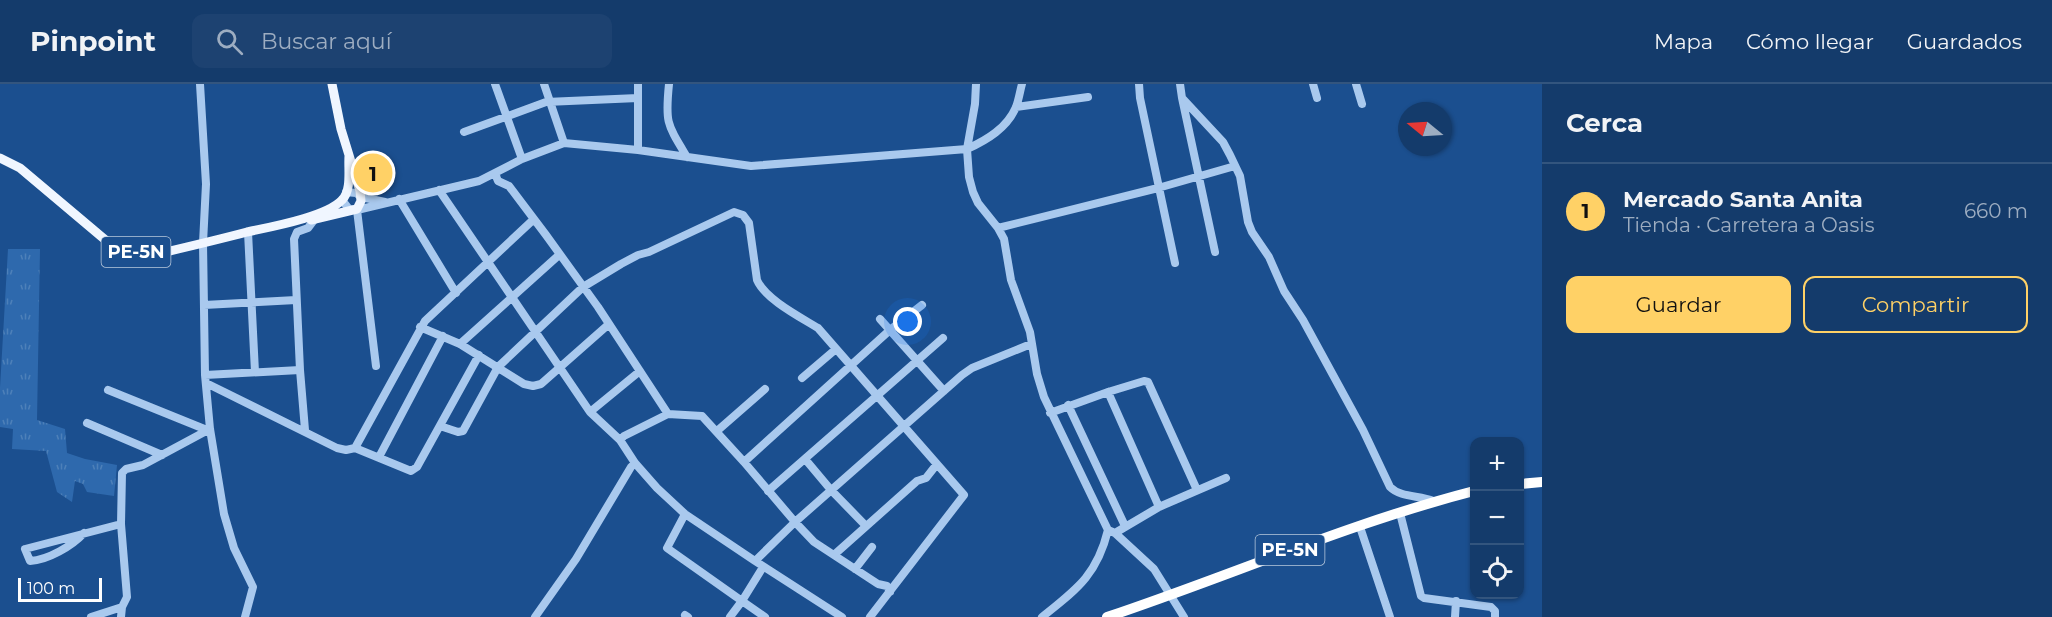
<!DOCTYPE html>
<html lang="es">
<head>
<meta charset="utf-8">
<style>
  :root { --surface:#143b6b; --page:#1d4271; --text:#f1f3f6; --muted:#9dadc1; --line:#33557e; --accent:#ffd166 }
  body { margin:0; font-family:Montserrat,sans-serif; background:var(--page); color:var(--text) }
  .controls { position:absolute; right:18px; bottom:18px; display:grid; overflow:hidden; border-radius:12px; box-shadow:0 2px 4px #0004 }
  .controls button { width:54px; height:54px; display:grid; place-items:center; padding:0; border:0; border-bottom:2px solid var(--line); background:var(--surface); color:var(--text); font:30px sans-serif }
  .compass { position:absolute; left:1398px; top:18px; width:54px; height:54px; border-radius:50%; background:var(--surface); box-shadow:0 2px 4px #0004; rotate:288deg }
  .scale { position:absolute; left:18px; bottom:15px; width:84px; box-sizing:border-box; padding-left:6px; border:3px solid #fff; border-top:0; font-size:16px; line-height:21px; white-space:nowrap; color:#fff; -webkit-text-stroke:4px #1b4f8f; paint-order:stroke }
  .you { position:absolute; left:908px; top:238px; width:21px; height:21px; margin:-15px; border:4px solid #fff; border-radius:50%; background:#1a73e8; box-shadow:0 0 0 9px #1a73e833 }
  .badge { display:grid; place-items:center; width:39px; height:39px; border-radius:50%; background:var(--accent); color:#111; font-size:20px; font-weight:700 }
  .pin { position:absolute; translate:-50% -50%; border:3px solid #fff; box-shadow:0 2px 6px #0006 }
  .list { margin:0; padding:0; list-style:none }
  h2 { display:flex; justify-content:space-between; align-items:center; height:78px; margin:0; padding:0 24px; font-size:26px }
  h2 small { font-size:20px; font-weight:400; color:var(--muted) }
  .list li { display:grid; grid-template-columns:39px 1fr auto; gap:18px; align-items:center; box-sizing:border-box; height:96px; padding:0 24px; border-top:2px solid var(--line) }
  .list b { display:block; font-size:22px; white-space:nowrap }
  .list p { margin:0; font-size:20px; white-space:nowrap; color:var(--muted) }
  .list em { font-size:20px; font-style:normal; color:var(--muted) }
  .actions { display:flex; gap:12px; padding:18px 24px }
  .actions a { flex:1; padding:14px 0; border:2px solid var(--accent); border-radius:12px; text-align:center; font-size:21px; color:var(--accent) }
  .actions .main { background:var(--accent); color:#111 }
  .icon { flex:none; width:33px; height:33px; fill:none; stroke:currentColor; stroke-width:2; stroke-linecap:round; stroke-linejoin:round }
  .map { position:relative; flex:none; width:1542px; height:533px; overflow:hidden }
  header { display:flex; align-items:center; gap:36px; box-sizing:border-box; height:84px; padding:0 30px; background:var(--surface); border-bottom:2px solid var(--line) }
  header strong { font-size:28px }
  nav { display:flex; gap:33px; margin-inline-start:auto; font-size:21px }
  .search { width:420px; height:54px; background:var(--page); display:flex; align-items:center; gap:15px; box-sizing:border-box; padding:0 21px; border-radius:12px; color:var(--muted); font-size:22px }
  main { display:flex }
  aside { flex:1; background:var(--surface) }
  .map>svg:first-child { display:block }
</style>
</head>
<body>
<header>
<strong>Pinpoint</strong>
<div class="search"><svg class="icon" aria-label="search" viewBox="0 0 24 24"><circle cx="10" cy="10" r="6"/><path d="M15 15l6 6"/></svg>Buscar aquí</div>
<nav><a>Mapa</a><a>Cómo llegar</a><a>Guardados</a></nav>
</header>
<main>
<div class="map">
<svg width="1542" height="533" viewBox="0 0 1542 533">
  <defs>
    <pattern id="grass-tufts" width="24" height="20" patternUnits="userSpaceOnUse" patternTransform="scale(1.5)"><rect width="24" height="20" fill="#2e69ad"/><path d="M3 7l-1-3M5 7V3M7 7l1-3M15 17l-1-3M17 17v-4M19 17l1-3" fill="none" stroke="#4d80b9"/></pattern>
  </defs>
  <rect width="100%" height="100%" fill="#1b4f8f"/>
  <!-- grass -->
  <path fill="url(#grass-tufts)" d="M8 165H40L37 336 65 345 67 369 85 375 117 381 114 412 87 408 83 400 75 397 72 418 57 408 46 367 12 365 13 345 0 343V304Z"/>
  <g fill="none" stroke-linecap="round" stroke-linejoin="round">
    <!-- minor -->
    <path stroke="#a9c9ee" stroke-width="8" d="M200 0 206 100 203 159 205 291 210 345 224 430 234 464 253 503 245 533
      M495 0 522 75
      M544 0 564 59
      M638 0V66
      M669 0C665 39 667 40 687 73
      M1139 0 1140 14 1175 179
      M1180 0 1182 14 1223 58 1230 71 1240 92 1248 138 1252 148 1269 173 1284 207 1303 236 1363 346 1390 403C1401 414 1420 411 1433 417
      M1313 0 1317 14
      M1356 0 1362 20
      M1182 14 1215 168
      M1016 23 1088 13
      M464 48 546 18 638 14
      M967 65C987 56 1007 44 1016 23 1019 15 1020 7 1022 0
      M967 65 975 20 976 0
      M497 88 496 92 498 97 509 102 546 151 598 223 668 330 702 332 744 378 795 438 755 477 842 533
      M439 106 590 328 620 356 635 379 657 404 685 430 755 477
      M346 108 356 109 361 113 385 118
      M399 115 456 209
      M342 116 349 125 357 126 479 97 522 75 564 59 638 66 751 82 967 65 969 93 973 108 978 119 998 144 1004 155 1011 196 1030 248 1037 290 1044 313 1108 446 1115 449 1154 485 1184 533
      M357 126 376 282
      M998 144 1158 104 1235 82
      M248 148 255 288
      M204 221 296 216
      M880 235 944 307
      M420 243 460 260 524 300 533 302 541 300 609 240
      M460 260 559 171
      M205 291 300 286
      M802 294 836 265
      M206 299 337 364 346 366 355 364 411 387 417 383 479 271
      M108 306 207 346
      M1108 308 1159 423
      M1068 321 1125 442
      M590 328 640 287
      M1050 329 1108 308 1144 297 1148 298 1197 406
      M87 339 162 371
      M440 342 458 348 463 347 498 283 583 203 621 180 638 171 649 168 734 128 743 131 749 139 757 196C765 215 800 233 818 244L964 411 870 533
      M305 346 300 286 294 155 297 148 308 144 314 136
      M717 347 765 305
      M620 356 624 352 668 330
      M355 364 425 237 534 135
      M379 373 443 252
      M805 375 831 406 866 442
      M744 378 890 246 922 221
      M768 407 943 254
      M1400 429 1421 512 1424 514 1491 523 1495 527V533
      M685 430 667 464 742 517 730 533
      M1360 443 1390 533
      M84 449C72 462 48 476 30 477L25 465 121 440
      M1115 449 1159 423 1226 394
      M835 470 917 397 926 394 937 380
      M763 483 742 517 765 533
      M855 485 872 463
      M890 508 887 502 878 500 814 458 795 438 962 291 972 284 1031 260
      M685 531 688 533
      M91 533 122 523
      M121 533 122 523 127 513 121 440 122 389 126 385 143 381 210 345
      M535 533 576 475 631 383 635 379
      M1042 533C1077 505 1097 491 1108 446
      M1455 533 1456 517"/>
    <!-- major -->
    <path stroke="#f0f6ff" stroke-width="9" d="M0 74 20 84 109 159 142 170H157C187 163 217 156 247 148 270 143 326 133 342 116 352 106 348 85 349 72
      M311 136 357 125 361 117 360 107 341 45 332 0"/>
    <!-- highway -->
    <path stroke="#fff" stroke-width="10" d="M1520 400 1542 398
      M1107 533C1230 492 1349 439 1474 407"/>
  </g>
  <g text-anchor="middle" stroke-width="4.5" stroke-linejoin="round" paint-order="stroke">
    <!-- shield labels -->
    <g fill="#1b4f8f" stroke="#bbcadd" stroke-width="1.5">
      <rect x="101.5" y="153" width="69" height="30" rx="4.5"/>
      <rect x="1255.5" y="451" width="69" height="30" rx="4.5"/>
    </g>
    <g font-size="18" font-weight="bold" fill="#fff">
      <text x="136" y="174">PE-5N</text>
      <text x="1290" y="472">PE-5N</text>
    </g>
  </g>
</svg>
<div class="controls">
<button>+</button>
<button>−</button>
<button><svg class="icon" aria-label="locate" viewBox="0 0 24 24"><circle cx="12" cy="12" r="6"/><path d="M12 2v4M12 18v4M2 12h4M18 12h4"/></svg></button>
</div>
<svg class="compass" viewBox="-18 -18 36 36"><path d="M0-13l5 13h-10z" fill="#e53935"/><path d="M0 13l5-13h-10z" fill="#9dadc1"/></svg>
<div class="scale">100 m</div>
<div class="you"></div>
<div class="pin badge" style="left:373px;top:89px">1</div>
</div>
<aside>
<h2>Cerca<small></small></h2>
<ul class="list">
<li><span class="badge">1</span><div><b>Mercado Santa Anita</b><p>Tienda · Carretera a Oasis</p></div><em>660 m</em></li>
</ul>
<div class="actions"><a class="main">Guardar</a><a>Compartir</a></div>
</aside>
</main>
</body>
</html>
